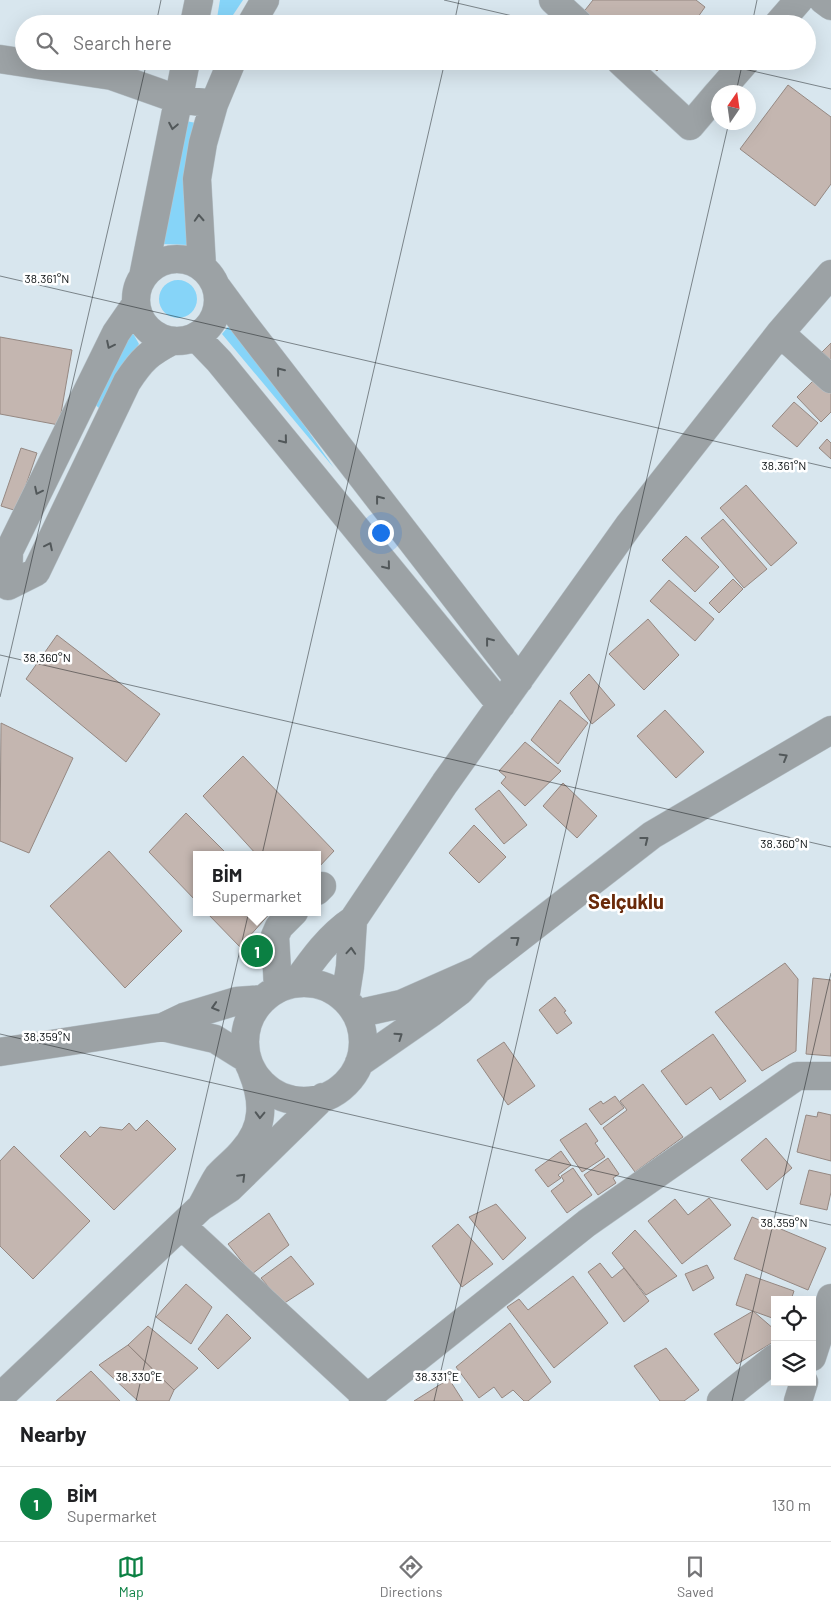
<!DOCTYPE html>
<html lang="en">
<head>
<meta charset="utf-8">
<style>
  :root { --surface:#fff; --page:#f2f2f2; --text:#202124; --muted:#757577; --line:#e0e0e0; --accent:#0b8043 }
  body { margin:0; font-family:Barlow,sans-serif; background:var(--page); color:var(--text) }
  .controls { position:absolute; right:15px; bottom:15px; display:grid; overflow:hidden; border-radius:0px; box-shadow:0 5px 20px #0002 }
  .controls button { width:45px; height:45px; display:grid; place-items:center; padding:0; border:0; border-bottom:1px solid var(--line); background:var(--surface); color:var(--text); font:25px sans-serif }
  .compass { position:absolute; left:711px; top:85px; width:45px; height:45px; border-radius:50%; background:var(--surface); box-shadow:0 5px 20px #0002; rotate:13deg }
  .you { position:absolute; left:380px; top:532px; width:18px; height:18px; margin:-12px; border:4px solid #fff; border-radius:50%; background:#1a73e8; box-shadow:0 0 0 8px #1a73e833 }
  .badge { display:grid; place-items:center; width:32px; height:32px; border-radius:50%; background:var(--accent); color:#fff; font-size:16px; font-weight:700 }
  .pin { position:absolute; translate:-50% -50%; border:2px solid #fff; box-shadow:0 1px 5px #0006 }
  .popup { position:absolute; left:193px; top:851px; width:128px; height:65px; box-sizing:border-box; display:grid; place-content:center; border-radius:0px; background:var(--surface); filter:drop-shadow(0 1px 4px #0005); font-size:16px; white-space:nowrap; color:var(--muted) }
  .popup b { font-size:19px; color:var(--text) }
  .popup::after { content:''; position:absolute; left:50%; top:100%; margin-left:-10px; border:10px solid transparent; border-top-color:var(--surface) }
  .list { margin:0; padding:0; list-style:none }
  h2 { display:flex; justify-content:space-between; align-items:center; height:65px; margin:0; padding:0 20px; font-size:21px }
  h2 small { font-size:16px; font-weight:400; color:var(--muted) }
  .list li { display:grid; grid-template-columns:32px 1fr auto; gap:15px; align-items:center; box-sizing:border-box; height:75px; padding:0 20px; border-top:1px solid var(--line) }
  .list b { display:block; font-size:19px; white-space:nowrap }
  .list p { margin:0; font-size:16px; white-space:nowrap; color:var(--muted) }
  .list em { font-size:16px; font-style:normal; color:var(--muted) }
  .icon { flex:none; width:28px; height:28px; fill:none; stroke:currentColor; stroke-width:2; stroke-linecap:round; stroke-linejoin:round }
  .map { position:relative; flex:none; width:831px; height:1401px; overflow:hidden }
  .search { position:absolute; background:var(--surface); box-shadow:0 5px 20px #0002; left:15px; right:15px; top:15px; height:55px; display:flex; align-items:center; gap:12px; box-sizing:border-box; padding:0 18px; border-radius:28px; color:var(--muted); font-size:19px }
  .sheet { height:140px; background:var(--surface) }
  nav { display:flex; justify-content:space-around; align-items:center; box-sizing:border-box; height:70px; border-top:1px solid var(--line); background:var(--surface); font-size:14px; color:var(--muted) }
  nav a { display:grid; justify-items:center; gap:2px }
  nav .on { color:var(--accent) }
  .map>svg:first-child { display:block }
</style>
</head>
<body>
<div class="map">
<svg width="831" height="1401" viewBox="0 0 831 1401">
  <rect width="100%" height="100%" fill="#d8e6ee"/>
  <!-- green -->
  <path fill="#86d4f8" d="M220 0H243L227 24H216Z
    M186 121 196 123 189 245 161 244Z
    M159 299a19 19 0 1 1 38 0a19 19 0 1 1-38 0Z
    M232 322 334 468 222 334Z
    M130 328 139 344 116 376 99 408 93 403Z"/>
  <!-- building -->
  <path fill="#c4b6b0" stroke="#958882" d="M593 0H696L705 7 693 24H594L582 14Z
    M644 61H664L657 71Z
    M788 85 831 117V184L815 206 740 149Z
    M0 337 72 350 59 425 0 414Z
    M831 343V360L822 352Z
    M818 376 831 389V412L821 422 797 397Z
    M794 402 818 423 797 447 772 426Z
    M827 439 831 443V459L819 448Z
    M21 448 37 453 17 511 1 506Z
    M746 485 797 543 771 566 720 508Z
    M723 519 767 569 744 588 701 538Z
    M686 536 719 567 695 592 662 560Z
    M733 579 743 589 719 613 709 603Z
    M669 580 714 619 695 641 650 601Z
    M648 619 679 655 644 690 609 654Z
    M57 635 160 714 126 762 26 679Z
    M589 674 615 705 592 724 570 693Z
    M560 700 588 723 558 764 531 740Z
    M665 710 704 752 676 778 637 736Z
    M1 723 73 758 29 853 0 841Z
    M525 742 561 771 525 806 501 783 506 777 499 771Z
    M243 756 334 851 317 869V855H257L203 796Z
    M563 783 597 816 577 838 543 806Z
    M499 790 527 825 504 844 475 809Z
    M186 813 228 855H197V902L149 852Z
    M474 825 506 857 479 883 449 853Z
    M109 851 182 931 125 988 50 906Z
    M206 912H271L240 947Z
    M785 963 798 979 796 1051 762 1071 715 1012Z
    M813 978 831 980V1056L806 1054Z
    M555 997 566 1011 564 1012 572 1023 557 1034 539 1010Z
    M713 1034 746 1081 720 1100 711 1087 686 1105 661 1071Z
    M504 1042 535 1086 508 1105 477 1060Z
    M643 1084 683 1137 635 1172 603 1128 627 1110 620 1101Z
    M615 1096 624 1108 601 1125 589 1109 601 1101 603 1104Z
    M818 1112 831 1115V1161L797 1152 806 1115 817 1117Z
    M147 1120 176 1149 114 1210 60 1156 85 1131 90 1137 100 1127 122 1130 129 1123 136 1131Z
    M586 1123 598 1141 595 1143 605 1157 582 1172 560 1140Z
    M766 1138 792 1168 767 1190 741 1160Z
    M14 1146 90 1221 33 1279 0 1246V1161Z
    M561 1151 571 1165 558 1175 561 1178 548 1187 535 1170Z
    M608 1158 619 1174 613 1178 616 1183 598 1195 584 1175Z
    M573 1168 592 1195 567 1213 551 1191 564 1181 561 1176Z
    M809 1170 831 1175V1192L827 1210 800 1204Z
    M709 1198 731 1225 682 1264 648 1221 675 1199 688 1215Z
    M496 1204 526 1238 503 1260 469 1217Z
    M269 1213 289 1245 252 1274 228 1244Z
    M752 1217 826 1248 808 1290 734 1259Z
    M458 1224 493 1264 462 1287 432 1246Z
    M635 1230 677 1276 646 1295 612 1253Z
    M291 1256 314 1284 283 1304 261 1278Z
    M600 1263 612 1278 624 1268 649 1301 624 1322 588 1272Z
    M707 1265 714 1278 693 1291 685 1274Z
    M746 1274 794 1291 791 1300H775V1319L736 1305Z
    M573 1276 608 1323 554 1368 507 1307 519 1299 528 1310Z
    M186 1284 212 1307 191 1344 156 1317Z
    M753 1311 775 1330V1341L737 1364 714 1334Z
    M227 1314 251 1338 218 1369 198 1349Z
    M510 1323 551 1382 528 1401H524L513 1390 502 1398 494 1387 479 1398 456 1367Z
    M148 1326 198 1368 174 1390 128 1345Z
    M128 1345 174 1390 169 1401H138L99 1365Z
    M666 1348 699 1390 684 1401H660L634 1366Z
    M91 1371 120 1401H56Z
    M449 1379 463 1401H414Z"/>
  <g fill="none" stroke-linecap="round" stroke-linejoin="round">
    <!-- minor casing -->
    <g stroke="#b7c3ca" stroke-width="29">
      <path id="minor" d="M553 0 579 24
        M823 0 831 6
        M194 24 199 0
        M251 24 265 0
        M778 24 799 0
        M0 59 112 76 177 99 214 104
        M620 61 690 126 718 93
        M719 92 746 61
        M136 300a41 41 0 1 1 82 0a41 41 0 1 1-82 0Z
        M202 267 197 179 203 143 214 104 232 61
        M143 277 186 61
        M216 286 244 324 519 680
        M136 304 116 333 9 551 8 586 36 572 127 382C142 359 149 353 172 341
        M780 333 831 379
        M196 337 219 361 501 705
        M317 891 322 886
        M353 920 445 783 629 525 780 333 831 274
        M478 970 652 835 831 730
        M296 983C312 960 329 936 353 920L350 967 345 999
        M245 1042a59 59 0 1 1 118 0a59 59 0 1 1-118 0Z
        M278 988 275 936 279 927 294 912
        M356 1014 401 1004 478 970 460 991 431 1013 359 1063
        M0 1052 163 1027
        M247 1059 215 1039 163 1027 184 1017 237 1001 263 999
        M252 1071C264 1100 265 1127 243 1151 236 1160 226 1167 218 1176 212 1185 207 1197 201 1207L230 1188 323 1097
        M182 1226 371 1401
        M812 1357 831 1298
        M0 1397 201 1207
        M363 1401 587 1223 797 1076H831
        M721 1401 775 1358
        M798 1401 804 1382"/>
    </g>
    <!-- minor -->
    <use href="#minor" stroke="#9ca2a5" stroke-width="28"/>
  </g>
  <!-- one-way arrows -->
  <defs><path id="oneway-chevron" d="M-2-3.5L2.5 0L-2 3.5" fill="none" stroke-width="1.6" stroke-linecap="round" stroke-linejoin="round" transform="scale(1.25)"/></defs>
  <g stroke="#52585a">
    <use href="#oneway-chevron" transform="translate(173 126) rotate(101)"/>
    <use href="#oneway-chevron" transform="translate(199 218) rotate(-93)"/>
    <use href="#oneway-chevron" transform="translate(110 345) rotate(116)"/>
    <use href="#oneway-chevron" transform="translate(280 371) rotate(-128)"/>
    <use href="#oneway-chevron" transform="translate(284 440) rotate(51)"/>
    <use href="#oneway-chevron" transform="translate(38 491) rotate(116)"/>
    <use href="#oneway-chevron" transform="translate(379 499) rotate(-128)"/>
    <use href="#oneway-chevron" transform="translate(49 546) rotate(-64)"/>
    <use href="#oneway-chevron" transform="translate(387 566) rotate(51)"/>
    <use href="#oneway-chevron" transform="translate(489 641) rotate(-128)"/>
    <use href="#oneway-chevron" transform="translate(784 757) rotate(-30)"/>
    <use href="#oneway-chevron" transform="translate(645 840) rotate(-38)"/>
    <use href="#oneway-chevron" transform="translate(516 940) rotate(-38)"/>
    <use href="#oneway-chevron" transform="translate(351 951) rotate(-86)"/>
    <use href="#oneway-chevron" transform="translate(215 1007) rotate(163)"/>
    <use href="#oneway-chevron" transform="translate(399 1036) rotate(-35)"/>
    <use href="#oneway-chevron" transform="translate(260 1115) rotate(92)"/>
    <use href="#oneway-chevron" transform="translate(242 1177) rotate(-45)"/>
  </g>
  <!-- ticks -->
  <path fill="none" stroke="#090e10" stroke-width="1" stroke-opacity="0.45" d="M444 0 547 24M156 24 161 0M454 24 459 0M752 24 757 0M709 61 831 89M736 92 743 61M0 276 831 468M0 655 831 847M0 697 147 61M0 1034 831 1225M136 1401 445 61M434 1401 729 122M732 1401 831 973"/>
  <g text-anchor="middle" stroke-width="5" stroke-linejoin="round" paint-order="stroke">
    <!-- district labels -->
    <g font-size="20" font-weight="bold" fill="#692909" stroke="#fff">
      <text x="626" y="909">Selçuklu</text>
    </g>
  </g>
  <g font-size="12" text-anchor="middle" fill="#090e10" stroke="#fff" stroke-width="5" stroke-linejoin="round" paint-order="stroke">
    <text x="47" y="283">38.361°N</text>
    <text x="784" y="470">38.361°N</text>
    <text x="47" y="662">38.360°N</text>
    <text x="784" y="848">38.360°N</text>
    <text x="47" y="1041">38.359°N</text>
    <text x="784" y="1227">38.359°N</text>
    <text x="139" y="1381">38.330°E</text>
    <text x="437" y="1381">38.331°E</text>
  </g>
</svg>
<div class="controls">
<button><svg class="icon" aria-label="locate" viewBox="0 0 24 24"><circle cx="12" cy="12" r="6"/><path d="M12 2v4M12 18v4M2 12h4M18 12h4"/></svg></button>
<button><svg class="icon" aria-label="layers" viewBox="0 0 24 24"><path d="M12 4l9 5-9 5-9-5zM3 14l9 5 9-5"/></svg></button>
</div>
<svg class="compass" viewBox="-18 -18 36 36"><path d="M0-13l5 13h-10z" fill="#e53935"/><path d="M0 13l5-13h-10z" fill="#757577"/></svg>
<div class="you"></div>
<div class="pin badge" style="left:257px;top:951px">1</div>
<div class="popup"><b>BİM</b>Supermarket</div>
<div class="search"><svg class="icon" aria-label="search" viewBox="0 0 24 24"><circle cx="10" cy="10" r="6"/><path d="M15 15l6 6"/></svg>Search here</div>
</div>
<section class="sheet">
<h2>Nearby<small></small></h2>
<ul class="list">
<li><span class="badge">1</span><div><b>BİM</b><p>Supermarket</p></div><em>130 m</em></li>
</ul>
</section>
<nav>
<a class="on"><svg class="icon" aria-label="map" viewBox="0 0 24 24"><path d="M3 6l6-2 6 2 6-2v14l-6 2-6-2-6 2zM9 4v14M15 6v14"/></svg>Map</a>
<a><svg class="icon" aria-label="directions" viewBox="0 0 24 24"><path d="M12 3l9 9-9 9-9-9zM9 14v-3h6M13 9l2 2-2 2"/></svg>Directions</a>
<a><svg class="icon" aria-label="saved" viewBox="0 0 24 24"><path d="M7 4h10v16l-5-4-5 4z"/></svg>Saved</a>
</nav>
</body>
</html>
